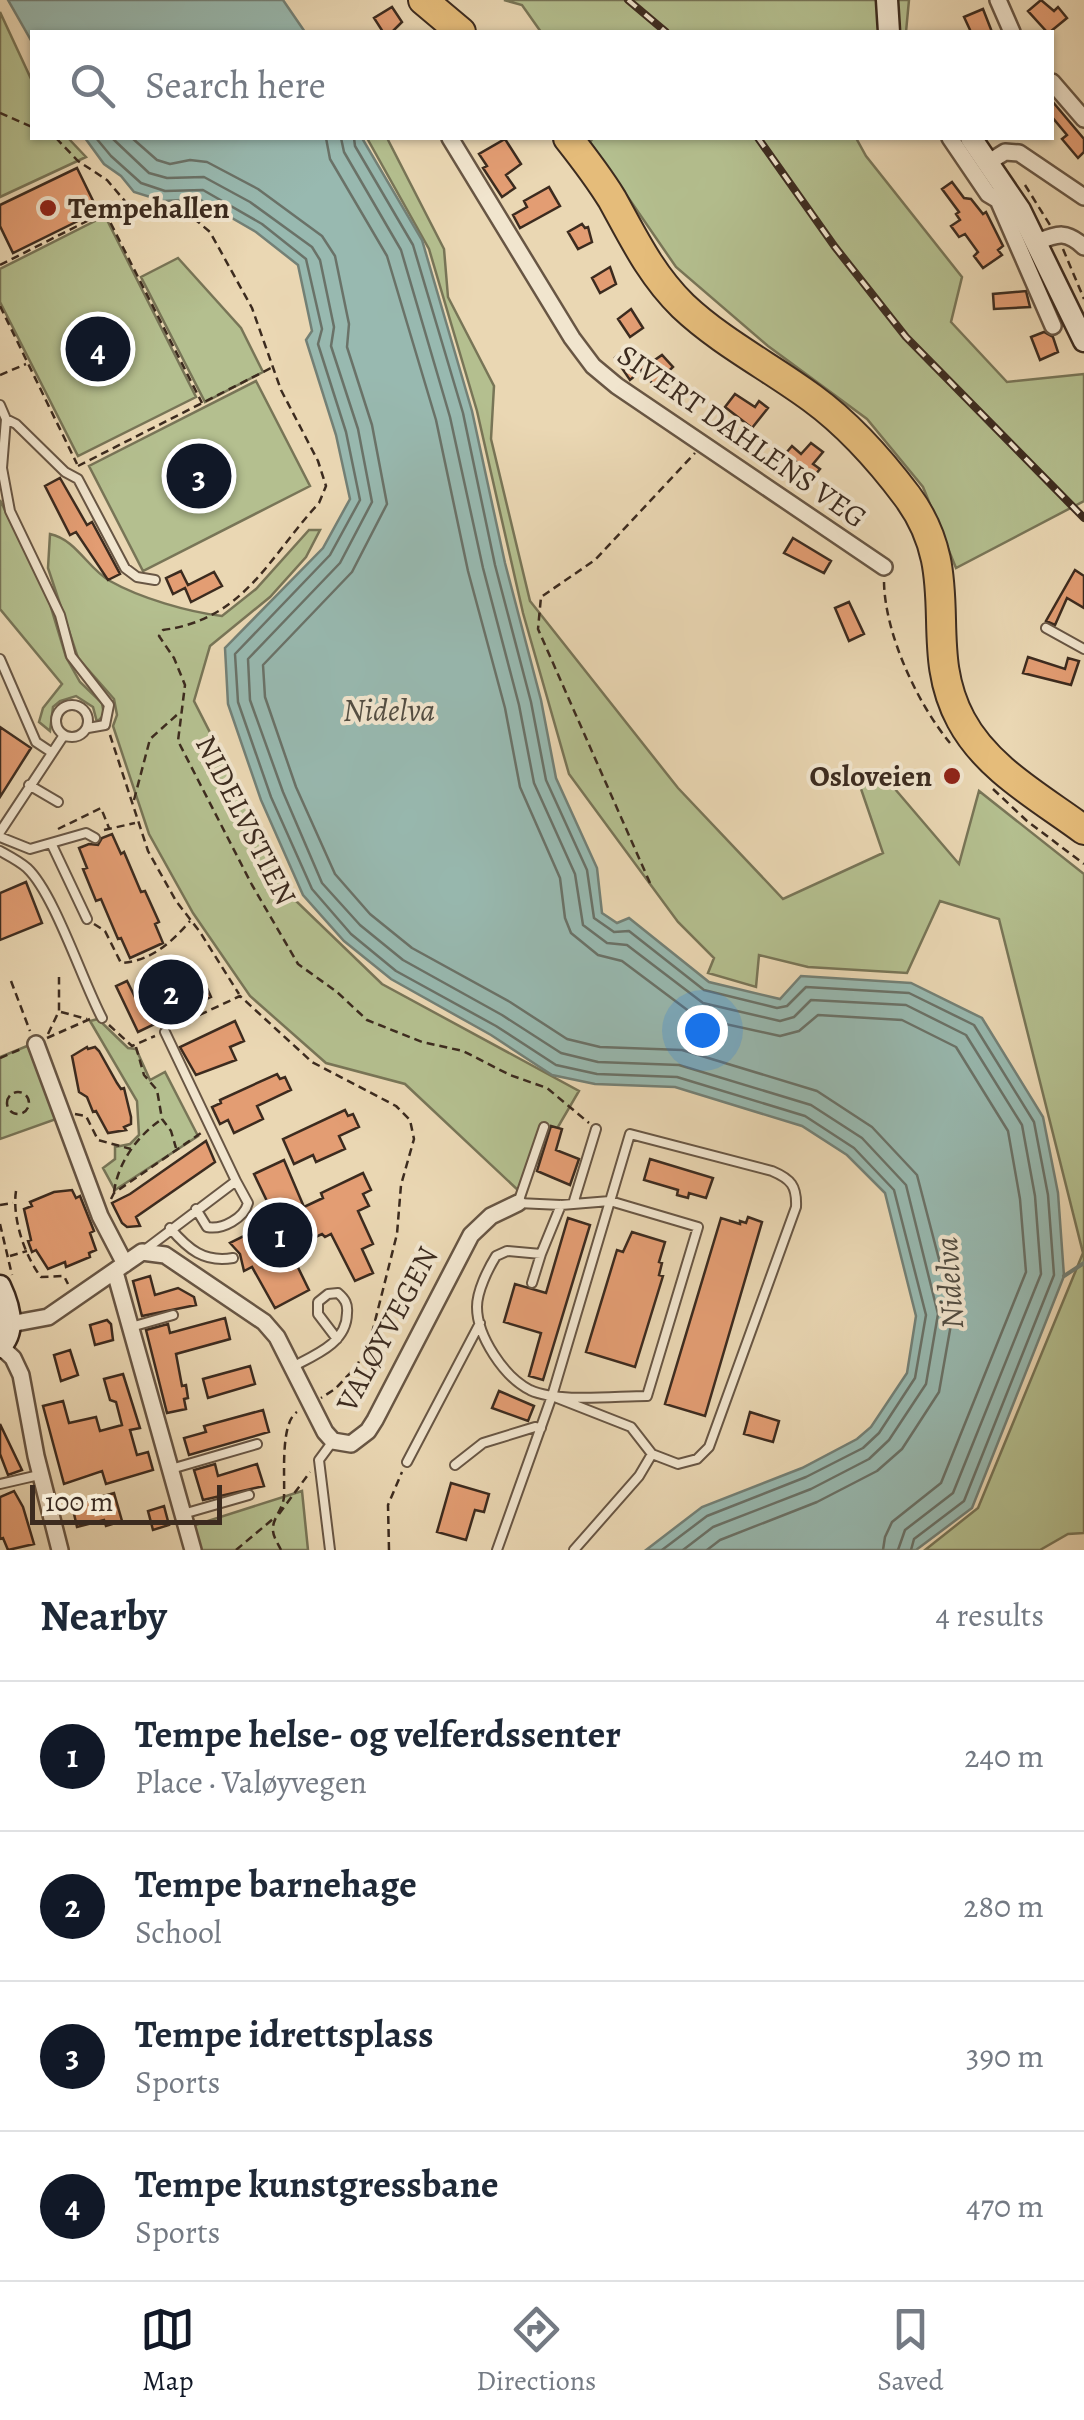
<!DOCTYPE html>
<html lang="en">
<head>
<meta charset="utf-8">
<style>
  :root { --surface:#fff; --page:#f6f6f7; --text:#1f2937; --muted:#747a83; --line:#e0e1e3; --accent:#111827 }
  body { margin:0; font-family:Alegreya,serif; background:var(--page); color:var(--text) }
  .scale { position:absolute; left:30px; bottom:25px; width:192px; box-sizing:border-box; padding-left:10px; border:5px solid #3c2b1f; border-top:0; font-size:28px; line-height:35px; white-space:nowrap; color:#3c2b1f; -webkit-text-stroke:8px #f1e5ce; paint-order:stroke }
  .you { position:absolute; left:702px; top:1030px; width:35px; height:35px; margin:-25px; border:8px solid #fff; border-radius:50%; background:#1a73e8; box-shadow:0 0 0 15px #1a73e833 }
  .badge { display:grid; place-items:center; width:65px; height:65px; border-radius:50%; background:var(--accent); color:#fff; font-size:32px; font-weight:700 }
  .pin { position:absolute; translate:-50% -50%; border:5px solid #fff; box-shadow:0 2px 10px #0006 }
  .list { margin:0; padding:0; list-style:none }
  h2 { display:flex; justify-content:space-between; align-items:center; height:130px; margin:0; padding:0 40px; font-size:42px }
  h2 small { font-size:32px; font-weight:400; color:var(--muted) }
  .list li { display:grid; grid-template-columns:65px 1fr auto; gap:30px; align-items:center; box-sizing:border-box; height:150px; padding:0 40px; border-top:2px solid var(--line) }
  .list b { display:block; font-size:38px; white-space:nowrap }
  .list p { margin:0; font-size:32px; white-space:nowrap; color:var(--muted) }
  .list em { font-size:32px; font-style:normal; color:var(--muted) }
  .icon { flex:none; width:55px; height:55px; fill:none; stroke:currentColor; stroke-width:2; stroke-linecap:round; stroke-linejoin:round }
  .map { position:relative; flex:none; width:1084px; height:1550px; overflow:hidden }
  .search { position:absolute; background:var(--surface); box-shadow:0 2px 8px #0004; left:30px; right:30px; top:30px; height:110px; display:flex; align-items:center; gap:25px; box-sizing:border-box; padding:0 35px; border-radius:0px; color:var(--muted); font-size:38px }
  .sheet { height:730px; background:var(--surface) }
  nav { display:flex; justify-content:space-around; align-items:center; box-sizing:border-box; height:140px; border-top:2px solid var(--line); background:var(--surface); font-size:28px; color:var(--muted) }
  nav a { display:grid; justify-items:center; gap:5px }
  nav .on { color:var(--accent) }
  .map>svg:first-child { display:block }
</style>
</head>
<body>
<div class="map">
<svg width="1084" height="1550" viewBox="0 0 1084 1550">
  <rect width="100%" height="100%" fill="#ead7b3"/>
  <filter id="stains"><feTurbulence type="fractalNoise" baseFrequency=".002" numOctaves="4"/><feColorMatrix values="0 0 0 0 .2 0 0 0 0 .09 0 0 0 0 .02 0 0 0 .5 -.17"/></filter>
  <radialGradient id="worn" r=".72"><stop offset=".6" stop-color="#630" stop-opacity="0"/><stop offset="1" stop-color="#630" stop-opacity=".3"/></radialGradient>
  <!-- green -->
  <path fill="#b4bf8f" stroke="#787557" stroke-width="2.5" d="M504 0H909L906 32H541L522 5Z
    M0 12 32 81V138H68L86 157 0 197Z
    M367 138H387L444 249 448 297 494 386 491 439 530 601 678 788 783 899 883 853 860 786 889 782 959 864 979 791 1084 874V1533L1068 1534 1040 1550H925L978 1508 1083 1253 999 919 940 901 907 973 808 967 759 955 756 987 708 973 714 958 678 922 569 774 523 613 477 411 429 249Z
    M593 138H856L866 156 962 277 951 322 1007 382 1084 374V501L956 568 923 487 867 419 768 346 676 267 590 142Z
    M105 216 196 397 78 456 0 302V269Z
    M178 258 241 328 263 372 205 402 141 277Z
    M256 381 310 486 143 571 89 466Z
    M0 500 49 601 66 657 80 682 102 703 104 715 97 722 93 707 76 696 60 701 53 707 50 731 39 722 43 708 62 684 0 609Z
    M309 530H320L306 557 270 597 210 646 194 701 296 901 382 984 579 1091 520 1192 405 1084 326 1063 250 996 193 913 149 834 113 726 117 715 114 699 78 658 48 568 50 534C77 540 87 568 110 581 140 598 188 612 222 616L256 589Z
    M98 1019 128 1048 136 1049 150 1080 165 1072 198 1136 115 1190 103 1168 115 1159V1147L130 1144 139 1135 137 1101 90 1021Z
    M32 1044 59 1118 0 1139V1057Z
    M302 1491 308 1550H199L192 1526Z"/>
  <!-- water -->
  <path fill="#98b9b0" stroke="#738076" stroke-width="2.5" d="M8 0H283L305 32H32V42Z
    M85 138H362L422 240 472 411 505 563 541 700 556 778 597 868 602 913 617 923 629 918 709 982 780 999 801 976 911 983 982 1018 1043 1117 1058 1193 1064 1276 972 1508 916 1550H646L702 1507 802 1468 857 1439 871 1427 907 1373 916 1316 885 1193 847 1155 802 1126 675 1087 595 1084 552 1075 491 1035 391 979 344 941 303 895 261 800 228 704 225 648 323 548 350 499 336 435 306 340 312 331 298 265 256 232 199 199 163 201 134 192 121 176 104 164Z"/>
  <g fill="none" stroke-linecap="round" stroke-linejoin="round">
    <!-- shore -->
    <path stroke="#6a7268" stroke-width="2.5" d="M96 138 111 156 141 183 165 191 203 190 262 224 306 259 322 329 318 344 346 432 360 500 330 555 235 654 238 702 271 797 312 889 351 934 396 971 496 1026 556 1065 597 1074 677 1077 805 1116 854 1148 894 1190 926 1315 915 1378 879 1433 863 1448 806 1477 707 1516 662 1550
      M112 138 149 173 167 178 204 177 250 202 312 247 320 260 334 327 331 346 358 429 372 502 340 563 248 659 250 700 283 792 322 883 360 925 403 960 502 1015 561 1053 598 1062 679 1065 811 1105 862 1138 906 1185 938 1314 926 1384 889 1440 869 1459 811 1489 713 1527 683 1550
      M132 138 157 160 170 164 190 160 207 162 258 189 322 236 335 256 349 324 347 347 372 425 387 504 352 572 263 665 265 697 296 787 335 874 370 914 412 948 510 1002 567 1039 600 1047 682 1050 817 1091 872 1127 917 1175 953 1313 939 1392 902 1449 877 1471 817 1502 720 1540 707 1550
      M326 138 330 159 387 256 436 420 468 571 505 708 520 787 560 878 565 918 571 933 598 955 622 961 698 1018 780 1036 799 1031 818 1015 902 1020 956 1047 1008 1131 1020 1199 1026 1272 941 1483 892 1522 885 1537 883 1550
      M341 138 344 152 401 250 450 417 483 568 519 705 534 783 575 874 583 925 607 943 627 945 703 1003 780 1021 794 1017 811 1000 906 1005 966 1035 1022 1125 1035 1196 1041 1274 953 1493 905 1530 898 1550
      M354 138 355 146 413 245 463 413 495 565 531 702 546 780 587 870 594 918 614 932 629 931 704 990 777 1008 787 1006 806 987 909 993 974 1025 1034 1122 1048 1195 1054 1275 964 1501 914 1539 911 1550"/>
    <!-- stream -->
    <path stroke="#738076" stroke-width="4" d="M1064 1276 1084 1263"/>
  </g>
  <!-- building -->
  <path fill="#e39d73" stroke="#3c2b1f" stroke-width="2.5" d="M1041 0 1054 11 1058 7 1067 18 1050 32H1047L1028 11Z
    M392 7 402 22 392 32H383L374 18Z
    M983 9 992 32H971L964 17Z
    M1052 101 1084 139V152L1078 158 1062 139 1067 135 1052 117Z
    M505 139 521 164 506 175 515 188 502 197 483 168 487 166 479 154Z
    M77 168 98 211 13 253 0 226V205Z
    M952 182 964 198 971 199 983 214 986 212 1003 246 998 250 1002 255 983 268 974 256 978 252 965 234 959 237 951 226 960 220 956 214 959 212 942 189Z
    M549 187 560 206 520 228 513 215 527 207 524 201Z
    M582 224 585 228 588 227 592 242 578 249 568 232Z
    M610 267 616 284 600 293 592 278Z
    M1026 291 1030 307 994 309 993 294Z
    M631 309 643 328 630 337 618 319Z
    M1044 332 1053 337 1058 352 1040 360 1031 337Z
    M628 346 646 366 662 355 673 367 654 385 641 371 643 369 630 380 615 358Z
    M735 394 755 407 759 401 768 408 752 428 725 407Z
    M811 443 823 452 813 464 820 469 810 481 798 470 801 466 786 453 792 446 801 454Z
    M60 478 87 525 92 522 120 574 108 580 76 532 70 535 45 486Z
    M793 538 831 561 824 573 784 553Z
    M1075 570 1084 576V608L1067 598 1055 625 1046 621Z
    M181 571 188 585 214 572 222 586 191 602 185 588 173 594 166 578Z
    M849 602 864 634 849 641 835 608Z
    M1028 657 1065 669 1068 658 1079 661 1071 685 1023 673Z
    M0 727 31 748 0 797Z
    M112 834 121 854 124 852 141 892 145 891 159 922 155 924 163 943 130 958 121 938 118 939 101 899 96 901 83 869 87 868 79 848 89 844 98 845 102 838Z
    M26 882 42 923 0 940V893Z
    M200 973 211 997 138 1032 116 986 127 981 136 999 181 977 183 981Z
    M235 1021 244 1041 230 1047 236 1060 196 1075 180 1047Z
    M87 1047 88 1049 95 1047 99 1051 117 1083 121 1089 124 1088 131 1117V1124L124 1127 126 1130 108 1133 96 1111 93 1112 87 1097 79 1092 72 1056Z
    M277 1074 280 1079 285 1077 291 1090 257 1106 263 1119 234 1133 228 1120 220 1124 212 1107 221 1103 220 1100Z
    M345 1110 348 1116 353 1114 359 1127 339 1136 345 1149 316 1162 313 1155 294 1164 283 1139Z
    M551 1126 562 1129 556 1150 579 1159 570 1185 537 1171Z
    M206 1141 215 1162 136 1217 140 1226 127 1227 122 1223 112 1203 130 1194Z
    M650 1159 713 1178 706 1198 689 1193 688 1198 677 1195 678 1190 644 1180Z
    M284 1160 304 1207 323 1198 321 1193 363 1173 371 1190 363 1194 369 1206 358 1211 373 1244 362 1249 373 1273 355 1281 331 1234 325 1237 322 1234 289 1249 309 1290 275 1308 252 1267 244 1271 240 1254 230 1243 276 1220 254 1174Z
    M72 1190 76 1198 80 1196 94 1231 90 1233 96 1250 89 1253 90 1257 66 1267 65 1262 48 1269 36 1250 32 1252 28 1241 31 1240 24 1209 32 1206 30 1202 54 1192Z
    M748 1217 762 1222 705 1416 665 1404 721 1218 740 1224V1221L746 1223Z
    M568 1218 590 1225 543 1380 529 1376 541 1333 504 1322 515 1284 546 1293Z
    M632 1232 665 1242 659 1262 662 1263 659 1275 663 1276 635 1367 586 1352 617 1250 623 1252Z
    M150 1276 155 1295 178 1288 194 1297 196 1305 142 1316 133 1281Z
    M225 1318 230 1339 176 1354 182 1386 186 1385 188 1398 184 1399 186 1409 167 1413 146 1330 168 1324 170 1333Z
    M107 1320 111 1324 113 1340 95 1345 90 1325Z
    M70 1350 78 1375 61 1381 54 1355Z
    M250 1366 255 1384 208 1398 203 1379Z
    M123 1374 140 1428 130 1430 137 1455 148 1452 153 1470 106 1484 102 1471 64 1484 43 1406 63 1401 69 1423 96 1417 100 1431 122 1425 116 1402 110 1400 104 1379Z
    M499 1391 534 1406 528 1421 492 1408Z
    M263 1410 269 1432 189 1455 184 1438 206 1432 204 1426Z
    M750 1412 779 1421 773 1442 744 1434Z
    M0 1424 22 1470 8 1475 0 1454Z
    M215 1464 218 1476 257 1464 264 1486 203 1500 194 1470Z
    M451 1483 489 1494 484 1512 475 1510 466 1540 437 1532Z
    M14 1491 23 1507 34 1544 8 1550 3 1538 0 1539V1497Z
    M114 1493 122 1521 106 1526 104 1520 77 1527 72 1505Z
    M164 1506 169 1525 153 1530 148 1511Z"/>
  <g fill="none" stroke-linecap="round" stroke-linejoin="round">
    <!-- lane casing -->
    <g stroke="#685644" stroke-width="12">
      <path id="lane" d="M0 405 6 419 2 468 10 511 60 615 71 656 109 705 105 725 88 728
        M6 419 16 424 65 472 78 479 125 568 137 577 155 580
        M1046 628 1084 649
        M0 659 36 742 51 752
        M56 721a16 16 0 1 1 32 0a16 16 0 1 1-32 0Z
        M29 785 58 802
        M0 832 64 735
        M0 837 30 849 86 833 95 838
        M52 845 87 919
        M0 851C9 856 19 861 27 868 54 893 82 980 102 1018
        M544 1127 518 1203 561 1205 610 1201 698 1227 647 1396C615 1396 558 1403 530 1390 504 1377 477 1336 477 1307 477 1291 488 1269 496 1256L507 1251 541 1254 561 1205
        M573 1204 596 1129
        M196 1209 207 1227C223 1230 244 1218 248 1203L236 1181
        M170 1228C188 1249 204 1263 233 1258
        M142 1252 236 1181 165 1032
        M532 1283 541 1254
        M131 1327 173 1315
        M292 1367C315 1355 347 1343 347 1313 348 1304 345 1299 338 1293L328 1294 318 1302V1314L337 1339
        M407 1462 480 1323
        M455 1465 483 1443 535 1427 541 1428
        M171 1469 257 1444
        M0 1484 39 1475
        M183 1514 249 1495
        M330 1550 319 1460 333 1441
        M497 1550 552 1396 630 1134 772 1171C791 1179 797 1186 796 1207L709 1447 697 1459 678 1464 652 1454 631 1427 552 1396
        M574 1550 639 1476 652 1454"/>
    </g>
    <!-- street casing -->
    <g stroke="#685644" stroke-width="20">
      <path id="street" d="M998 0 1012 32
        M1052 82 1084 119
        M450 138 572 338 593 366 617 386 884 567
        M950 138 988 194 998 200 1008 197
        M989 162 1005 152 1019 153 1084 197
        M998 200 1053 326
        M1038 242C1058 233 1067 231 1084 247
        M36 1044 100 1216 125 1264
        M115 1272 193 1550
        M0 1326 48 1317 142 1252 165 1255 264 1322 277 1337 325 1432 333 1441 351 1444 368 1431 375 1420 471 1235 491 1216 518 1203
        M0 1346 13 1358 21 1375 36 1456 60 1550"/>
    </g>
    <!-- secondary casing -->
    <g stroke="#3c2b1f" stroke-width="25">
      <path id="secondary" d="M887 0 889 32
        M971 138 1020 210 1084 341
        M0 1286C9 1305 17 1330 0 1347"/>
    </g>
    <!-- highway casing -->
    <g stroke="#3c2b1f" stroke-width="32">
      <path id="highway" d="M423 0 461 32
        M568 138C583 157 599 178 612 199 633 237 651 275 683 306 721 342 770 367 812 398 849 425 880 460 907 496 966 575 920 644 961 720 987 769 1041 798 1084 830"/>
    </g>
    <!-- path -->
    <path stroke="#3c2b1f" stroke-width="2.5" stroke-dasharray="8 5" stroke-linecap="butt" d="M0 113 32 127
      M56 138 78 161 107 180 135 213 148 218 184 217 197 221 210 232 252 308 281 390 318 461 326 486 319 503C268 558 245 619 163 630L159 636 174 658 185 685 178 741 252 885 298 964 337 992 367 1020 422 1042 463 1051 510 1075 547 1088 589 1123
      M1025 185 1050 225
      M1063 249 1084 299
      M0 265 105 212 202 403
      M0 306 77 464
      M0 375 26 364
      M78 466 271 368
      M884 582C885 634 917 703 950 743
      M110 735 148 851 176 901 200 932 239 994
      M993 789 1027 821 1084 864
      M134 800 150 739 179 713
      M58 829 101 808 109 828
      M104 830 135 823
      M650 883 538 629 541 597 595 560 695 453
      M94 924 105 931 121 963C151 961 171 943 190 921
      M11 981 30 1031
      M61 1012 87 1019
      M109 1025 132 1046 155 1036
      M176 1026 240 996 312 1062 396 1106 410 1120 414 1139 401 1185 397 1234 370 1341 356 1367 335 1389 321 1398
      M48 1034 59 1011V977
      M47 1038 90 1019
      M136 1047 144 1075 157 1090 162 1119 171 1131 176 1148
      M0 1058 21 1049
      M7 1103a11 11 0 1 1 22 0a11 11 0 1 1-22 0Z
      M75 1114 86 1116 98 1140 131 1149
      M16 1191C12 1217 24 1255 41 1277L64 1276 68 1284
      M114 1192C118 1163 136 1138 159 1121
      M111 1199 114 1193 201 1133
      M0 1205 13 1203
      M0 1224 12 1275
      M10 1256 27 1251
      M279 1514 310 1472
      M236 1550 273 1519
      M281 1550C278 1543 272 1536 273 1527 274 1517 283 1508 284 1497 285 1476 280 1423 297 1412
      M389 1550 388 1505 402 1472"/>
    <!-- lane -->
    <use href="#lane" stroke="#f1e5ce" stroke-width="8"/>
    <!-- street -->
    <use href="#street" stroke="#f1e5ce" stroke-width="15"/>
    <!-- secondary -->
    <use href="#secondary" stroke="#f1e5ce" stroke-width="20"/>
    <!-- highway -->
    <use href="#highway" stroke="#e5bc7a" stroke-width="28"/>
    <!-- rail casing -->
    <g stroke="#3c2b1f" stroke-width="8">
      <path id="rail" d="M628 0 666 32
        M758 138 835 247 906 337 1084 518"/>
    </g>
    <!-- rail -->
    <use href="#rail" stroke="#f1e5ce" stroke-width="4" stroke-dasharray="11" stroke-linecap="butt"/>
  </g>
  <!-- markers -->
  <g fill="#8f2418" stroke="#f1e5ce" stroke-width="4">
    <circle cx="48" cy="208" r="10"/>
    <circle cx="952" cy="776" r="10"/>
  </g>
  <g text-anchor="middle" stroke-width="8" stroke-linejoin="round" paint-order="stroke">
    <!-- poi labels -->
    <g font-size="30" font-weight="bold" fill="#3c2b1f" stroke="#f1e5ce" text-anchor="start">
      <text x="68" y="218">Tempehallen</text>
      <text x="932" y="786" text-anchor="end">Osloveien</text>
    </g>
    <!-- street labels -->
    <g font-size="30" fill="#3c2b1f" stroke="#f1e5ce">
      <text transform="translate(742 436) rotate(35)" y="10">SIVERT DAHLENS VEG</text>
      <text transform="translate(246 820) rotate(63)" y="10">NIDELVSTIEN</text>
      <text transform="translate(387 1329) rotate(-62)" y="10">VALØYVEGEN</text>
    </g>
    <!-- water labels -->
    <g font-size="32" font-style="italic" fill="#534e43" stroke="#f1e5ce">
      <text x="389" y="721">Nidelva</text>
      <text transform="translate(949 1283) rotate(-94)" y="11">Nidelva</text>
    </g>
  </g>
  <rect width="100%" height="100%" filter="url(#stains)"/>
  <rect width="100%" height="100%" fill="url(#worn)"/>
</svg>
<div class="scale">100 m</div>
<div class="you"></div>
<div class="pin badge" style="left:280px;top:1235px">1</div>
<div class="pin badge" style="left:171px;top:992px">2</div>
<div class="pin badge" style="left:199px;top:476px">3</div>
<div class="pin badge" style="left:98px;top:349px">4</div>
<div class="search"><svg class="icon" aria-label="search" viewBox="0 0 24 24"><circle cx="10" cy="10" r="6"/><path d="M15 15l6 6"/></svg>Search here</div>
</div>
<section class="sheet">
<h2>Nearby<small>4 results</small></h2>
<ul class="list">
<li><span class="badge">1</span><div><b>Tempe helse- og velferdssenter</b><p>Place · Valøyvegen</p></div><em>240 m</em></li>
<li><span class="badge">2</span><div><b>Tempe barnehage</b><p>School</p></div><em>280 m</em></li>
<li><span class="badge">3</span><div><b>Tempe idrettsplass</b><p>Sports</p></div><em>390 m</em></li>
<li><span class="badge">4</span><div><b>Tempe kunstgressbane</b><p>Sports</p></div><em>470 m</em></li>
</ul>
</section>
<nav>
<a class="on"><svg class="icon" aria-label="map" viewBox="0 0 24 24"><path d="M3 6l6-2 6 2 6-2v14l-6 2-6-2-6 2zM9 4v14M15 6v14"/></svg>Map</a>
<a><svg class="icon" aria-label="directions" viewBox="0 0 24 24"><path d="M12 3l9 9-9 9-9-9zM9 14v-3h6M13 9l2 2-2 2"/></svg>Directions</a>
<a><svg class="icon" aria-label="saved" viewBox="0 0 24 24"><path d="M7 4h10v16l-5-4-5 4z"/></svg>Saved</a>
</nav>
</body>
</html>
